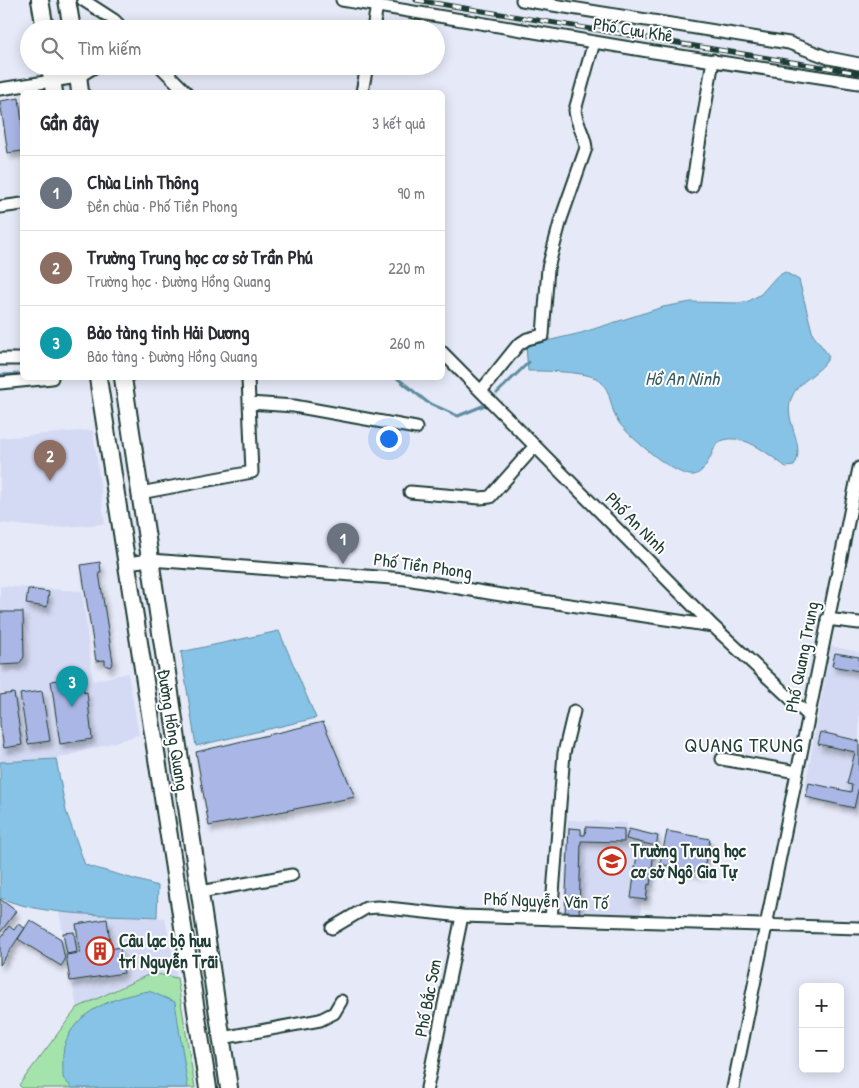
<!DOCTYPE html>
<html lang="vi">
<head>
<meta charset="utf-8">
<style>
  :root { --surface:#fff; --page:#f7f7f7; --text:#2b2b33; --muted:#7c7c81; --line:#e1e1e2; --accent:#2563eb }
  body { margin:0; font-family:"Patrick Hand",sans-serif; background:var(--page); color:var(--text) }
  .controls { position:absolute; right:15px; bottom:15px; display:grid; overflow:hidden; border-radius:8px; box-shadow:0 2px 12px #0003 }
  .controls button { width:45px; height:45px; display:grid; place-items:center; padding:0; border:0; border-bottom:1px solid var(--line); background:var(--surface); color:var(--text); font:25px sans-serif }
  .you { position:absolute; left:388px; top:438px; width:18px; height:18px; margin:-12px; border:4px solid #fff; border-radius:50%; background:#1a73e8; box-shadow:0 0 0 8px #1a73e833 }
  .badge { display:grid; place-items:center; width:32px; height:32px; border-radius:50%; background:var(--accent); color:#fff; font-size:16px; font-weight:700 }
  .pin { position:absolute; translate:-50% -41px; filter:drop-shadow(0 1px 2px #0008) }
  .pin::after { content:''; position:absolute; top:26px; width:18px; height:15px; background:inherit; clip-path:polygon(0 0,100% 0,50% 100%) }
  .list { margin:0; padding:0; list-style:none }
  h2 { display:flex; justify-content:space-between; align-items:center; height:65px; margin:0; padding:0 20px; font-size:21px }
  h2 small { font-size:16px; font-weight:400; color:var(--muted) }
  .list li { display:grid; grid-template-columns:32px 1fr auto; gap:15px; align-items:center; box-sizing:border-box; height:75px; padding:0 20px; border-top:1px solid var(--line) }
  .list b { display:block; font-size:19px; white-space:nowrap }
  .list p { margin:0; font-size:16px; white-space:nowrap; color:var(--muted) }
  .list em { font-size:16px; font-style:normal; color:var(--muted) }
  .icon { flex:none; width:28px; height:28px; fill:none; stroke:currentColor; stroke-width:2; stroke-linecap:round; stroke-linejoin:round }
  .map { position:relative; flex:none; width:859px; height:1088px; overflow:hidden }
  .search { position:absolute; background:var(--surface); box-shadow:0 2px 12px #0003; left:20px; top:20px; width:425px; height:55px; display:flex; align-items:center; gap:12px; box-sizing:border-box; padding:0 18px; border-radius:28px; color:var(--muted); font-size:19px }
  .panel { position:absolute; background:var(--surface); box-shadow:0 2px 12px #0003; left:20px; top:90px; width:425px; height:290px; border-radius:8px }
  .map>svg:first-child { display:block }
</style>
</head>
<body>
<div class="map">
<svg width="859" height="1088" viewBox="0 0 859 1088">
  <defs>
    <filter id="shadow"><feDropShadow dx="3" dy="5.5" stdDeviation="2.5" flood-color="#0004"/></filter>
  </defs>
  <rect width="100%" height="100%" fill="#e6e9f8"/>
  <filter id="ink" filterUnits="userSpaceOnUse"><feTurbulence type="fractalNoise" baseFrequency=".02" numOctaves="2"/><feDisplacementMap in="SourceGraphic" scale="10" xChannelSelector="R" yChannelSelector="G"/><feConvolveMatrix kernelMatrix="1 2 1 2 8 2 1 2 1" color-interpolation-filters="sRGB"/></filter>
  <g filter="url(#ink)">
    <!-- built -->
    <path fill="#d4daf3" d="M93 430 105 524 48 528 0 523V438Z
      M0 586 82 591 93 681 128 673 139 735 56 759 0 762Z
      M831 646 859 652V807L857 806 855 811 803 799Z
      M568 820 627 823V828L661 835 654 888H651L649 901 641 902V919H563Z
      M59 911 165 918 177 978 152 973 77 1008Z"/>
    <!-- green -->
    <path fill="#a4e4ac" stroke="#629070" d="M152 973 177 978 195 1088H22L19 1085 77 1008Z"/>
    <!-- water -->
    <path fill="#87c3e6" stroke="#5d8d9f" d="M785 272 799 280 813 335 829 356C824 372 797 380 791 399 783 422 807 445 794 466L786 467C768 454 740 429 717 443 712 452 707 469 697 474 681 483 630 437 620 424 609 411 613 391 599 380 588 371 544 371 528 371L526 346 581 333 663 307 691 302 738 303 749 301 761 294 776 277Z
      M279 631 316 718 196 746 181 652Z
      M56 759 66 811 85 865 158 886 157 917C106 914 48 917 0 898V762Z
      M149 991 175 1002 188 1088H72L63 1078C63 1069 62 1057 64 1047 74 1010 115 997 149 991Z"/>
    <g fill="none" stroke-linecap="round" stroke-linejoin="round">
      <!-- stream -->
      <path stroke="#5d8d9f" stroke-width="3" d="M0 375 22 374
        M397 378 427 402 458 416 485 405
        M497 393 529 362"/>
    </g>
    <!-- building -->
    <path fill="#aab6e6" stroke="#1f3d34" filter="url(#shadow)" d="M19 98 22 123V151L8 153 0 101Z
      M100 562 101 573H99L113 662 110 667 105 665V660L96 661 81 565Z
      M28 589 49 592 47 607 26 604Z
      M0 612H23L24 657 19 664 0 665Z
      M835 653 859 657V671L832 666Z
      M82 676 84 693 87 692 92 739 60 744 51 681Z
      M42 691 50 741 28 744 20 694Z
      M14 693 22 745 4 748 0 724V695Z
      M323 722 355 797 209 826 196 752Z
      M821 732 859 741V786L854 808 806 797 809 783 851 792 852 785 847 784 855 752 818 744Z
      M586 827 624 829V842L581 841 579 915 565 914 569 828 581 829V835H585Z
      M629 829 658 836 656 846 626 839Z
      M667 831 710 839 703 873 660 864Z
      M638 847 654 849 650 885 648 884 646 900 631 898Z
      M0 899 16 911 0 933Z
      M107 919 111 949 120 947 124 973 70 981 66 955 80 953 76 924Z
      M30 920 61 939 65 960 61 966 18 939Z
      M18 924 25 928 0 965V939L9 926 14 930Z
      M74 932 77 952 67 954 63 933Z"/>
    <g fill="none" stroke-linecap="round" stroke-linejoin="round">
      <!-- street casing -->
      <g stroke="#1f3d34" stroke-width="15">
        <path id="street" d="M83 0 114 20 123 29
          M342 0 654 52 859 83
          M522 0 789 43 829 58 859 64
          M373 29 377 5
          M160 66 186 92
          M0 89 78 77 96 66
          M362 92 367 66
          M692 187 713 60
          M0 207 22 204
          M442 352 713 626 808 715
          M0 359H22
          M0 383 52 378
          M481 391 518 345 527 339 543 335 548 268 561 219 586 148C585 134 576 124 575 110L594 42
          M249 403 294 406 416 428
          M410 492 480 498 490 497 535 446
          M140 493 252 472 248 378
          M127 563 150 560 406 579 495 594 713 626
          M827 619 859 623
          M722 759 797 772
          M200 892 292 875
          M551 919 564 753 574 711
          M332 928 366 908 378 907 462 916 859 928
          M222 1038 320 1020 334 1013 341 1001
          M427 1088 462 916
          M733 1088 859 468"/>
      </g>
      <!-- secondary casing -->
      <g stroke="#1f3d34" stroke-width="20">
        <path id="secondary" d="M40 0 45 29
          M67 0 72 29
          M50 66 54 92
          M77 66 80 92
          M98 378 208 1088
          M123 378 229 1088"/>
      </g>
      <!-- street -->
      <use href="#street" stroke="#fff" stroke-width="11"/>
      <!-- secondary -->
      <use href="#secondary" stroke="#fff" stroke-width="16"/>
      <!-- rail casing -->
      <g stroke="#1f3d34" stroke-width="5">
        <path id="rail" d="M416 0 859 73"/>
      </g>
      <!-- rail -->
      <use href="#rail" stroke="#fff" stroke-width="3" stroke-dasharray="9" stroke-linecap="butt"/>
    </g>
  </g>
  <!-- icons -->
  <defs>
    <g id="school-ring" transform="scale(1.4375)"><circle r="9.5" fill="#fff" stroke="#c8321e" stroke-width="1.5"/><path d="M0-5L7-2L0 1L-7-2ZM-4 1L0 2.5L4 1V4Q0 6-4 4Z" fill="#c8321e"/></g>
    <g id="building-ring" transform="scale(1.4375)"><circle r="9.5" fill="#fff" stroke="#c8321e" stroke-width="1.5"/><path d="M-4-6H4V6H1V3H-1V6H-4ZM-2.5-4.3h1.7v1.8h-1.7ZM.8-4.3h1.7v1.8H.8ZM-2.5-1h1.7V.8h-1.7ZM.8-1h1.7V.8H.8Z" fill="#c8321e"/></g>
  </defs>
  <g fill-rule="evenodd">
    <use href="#school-ring" x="612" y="861"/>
    <use href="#building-ring" x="100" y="951"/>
  </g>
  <g text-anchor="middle" stroke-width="4" stroke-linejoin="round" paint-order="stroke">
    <!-- street labels -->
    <g font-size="18" fill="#1f3d34" stroke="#fff">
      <text transform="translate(633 30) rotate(9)" y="6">Phố Cựu Khê</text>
      <text transform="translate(636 523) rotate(45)" y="6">Phố An Ninh</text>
      <text transform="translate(423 566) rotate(8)" y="6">Phố Tiền Phong</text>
      <text transform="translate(802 657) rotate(-79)" y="6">Phố Quang Trung</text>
      <text transform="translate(173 730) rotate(81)" y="6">Đường Hồng Quang</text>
      <text transform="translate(546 901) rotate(2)" y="6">Phố Nguyễn Văn Tố</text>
      <text transform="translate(428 998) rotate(-79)" y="6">Phố Bắc Sơn</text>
    </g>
    <!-- poi labels -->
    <g font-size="18" font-weight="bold" fill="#1f3d34" stroke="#fff" text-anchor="start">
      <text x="631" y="857">Trường Trung học<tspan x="631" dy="21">cơ sở Ngô Gia Tự</tspan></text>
      <text x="119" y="947">Câu lạc bộ hưu<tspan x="119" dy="21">trí Nguyễn Trãi</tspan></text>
    </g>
    <!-- water labels -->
    <g font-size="19" font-style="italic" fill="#395e60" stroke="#fff">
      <text x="682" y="385">Hồ An Ninh</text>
    </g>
    <!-- quarter labels -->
    <g font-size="20" letter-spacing="1" fill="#1f3d34" stroke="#fff">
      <text x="744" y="752">QUANG TRUNG</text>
    </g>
  </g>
</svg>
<div class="controls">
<button>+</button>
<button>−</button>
</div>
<div class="you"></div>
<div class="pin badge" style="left:343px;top:564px;background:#6b7280">1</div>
<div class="pin badge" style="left:50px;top:481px;background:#8d6e63">2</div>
<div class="pin badge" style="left:72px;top:707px;background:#0f9aa8">3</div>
<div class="search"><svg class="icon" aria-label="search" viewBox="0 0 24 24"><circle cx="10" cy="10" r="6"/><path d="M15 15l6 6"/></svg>Tìm kiếm</div>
<section class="panel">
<h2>Gần đây<small>3 kết quả</small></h2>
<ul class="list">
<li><span class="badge" style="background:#6b7280">1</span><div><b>Chùa Linh Thông</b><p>Đền chùa · Phố Tiền Phong</p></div><em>90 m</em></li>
<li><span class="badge" style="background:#8d6e63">2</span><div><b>Trường Trung học cơ sở Trần Phú</b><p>Trường học · Đường Hồng Quang</p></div><em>220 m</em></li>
<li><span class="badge" style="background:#0f9aa8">3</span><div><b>Bảo tàng tỉnh Hải Dương</b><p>Bảo tàng · Đường Hồng Quang</p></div><em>260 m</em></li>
</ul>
</section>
</div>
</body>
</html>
